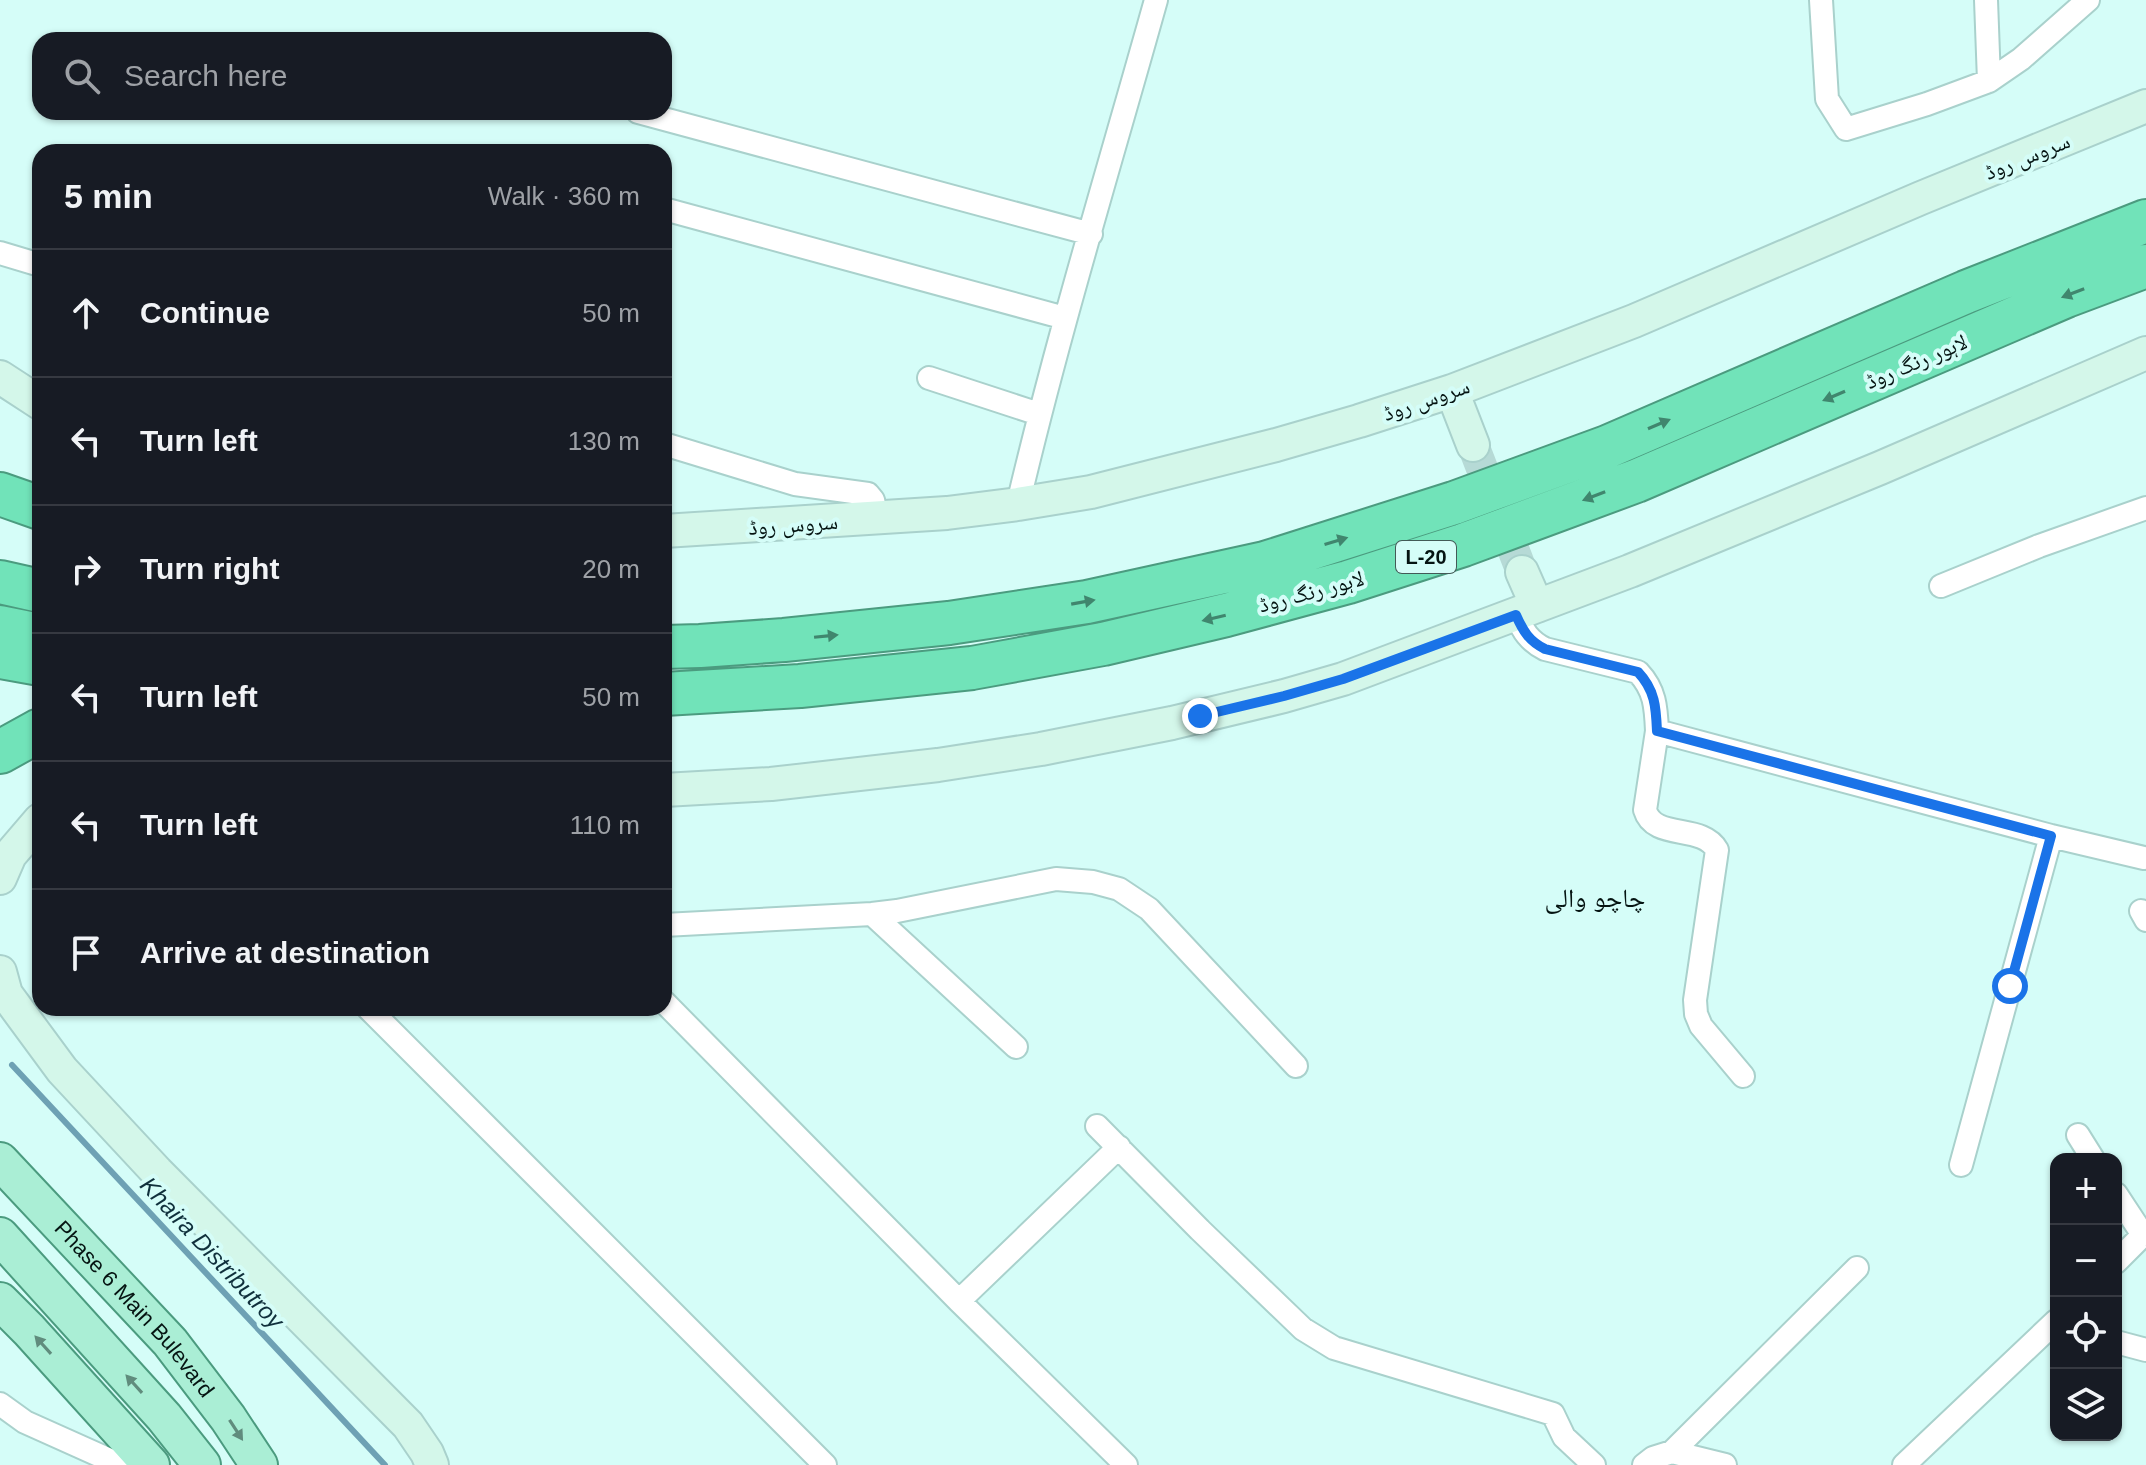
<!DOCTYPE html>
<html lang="en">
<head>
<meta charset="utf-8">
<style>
  :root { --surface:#171b24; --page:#242831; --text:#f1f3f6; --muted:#9ea1a6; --line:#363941 }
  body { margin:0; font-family:Helvetica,"Noto Naskh Arabic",sans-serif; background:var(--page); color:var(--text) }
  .controls { position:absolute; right:24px; bottom:24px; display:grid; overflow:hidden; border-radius:16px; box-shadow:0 2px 6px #0004 }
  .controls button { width:72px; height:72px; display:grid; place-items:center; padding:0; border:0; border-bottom:2px solid var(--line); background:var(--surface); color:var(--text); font:40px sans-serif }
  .stop { position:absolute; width:24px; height:24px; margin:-18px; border:6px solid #1a73e8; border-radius:50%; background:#fff }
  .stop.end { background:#1a73e8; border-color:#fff; box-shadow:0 2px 8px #0008 }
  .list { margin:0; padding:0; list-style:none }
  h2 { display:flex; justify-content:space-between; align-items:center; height:104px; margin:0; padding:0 32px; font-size:34px }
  h2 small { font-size:26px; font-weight:400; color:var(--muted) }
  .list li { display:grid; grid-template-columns:52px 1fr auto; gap:24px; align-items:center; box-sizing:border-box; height:128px; padding:0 32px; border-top:2px solid var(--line) }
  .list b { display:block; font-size:30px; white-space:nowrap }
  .list em { font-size:26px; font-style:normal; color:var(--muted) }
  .icon { flex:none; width:44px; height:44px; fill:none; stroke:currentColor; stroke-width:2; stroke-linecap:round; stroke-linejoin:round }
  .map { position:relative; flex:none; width:2146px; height:1465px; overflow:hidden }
  .search { position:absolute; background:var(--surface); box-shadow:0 2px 6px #0004; left:32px; top:32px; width:640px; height:88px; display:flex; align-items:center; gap:20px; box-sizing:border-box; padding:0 28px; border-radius:24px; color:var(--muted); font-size:30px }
  .panel { position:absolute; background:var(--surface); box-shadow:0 2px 6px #0004; left:32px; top:144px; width:640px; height:872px; border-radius:24px }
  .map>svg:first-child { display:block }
</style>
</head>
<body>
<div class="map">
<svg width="2146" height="1465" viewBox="0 0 2146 1465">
  <rect width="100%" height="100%" fill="#d5fdf8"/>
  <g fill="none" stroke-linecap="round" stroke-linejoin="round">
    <!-- stream -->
    <path stroke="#6ea1b4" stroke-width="6" d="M12 1065 385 1465"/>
    <!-- secondary-tunnel -->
    <path stroke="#b6dad6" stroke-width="32" stroke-dasharray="32 16" stroke-linecap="butt" d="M1473 445 1522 572"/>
    <!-- street casing -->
    <g stroke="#a9d1cc" stroke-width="26">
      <path id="street" d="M1821 0 1827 99 1846 129 1927 104 1989 81 2021 59 2088 0
        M1986 0 1989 81
        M638 112 1091 234
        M664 209 1065 318
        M0 253 40 265
        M929 378 1039 414
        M664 444 795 484 868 494 873 500 877 518
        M1018 504C1058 334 1109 168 1156 0
        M1941 586 2039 546 2146 508
        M1516 615C1523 631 1529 641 1545 649L1638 672C1655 690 1656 707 1657 731L2051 836 2144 858
        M1657 731 1645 810C1654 841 1702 823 1717 850L1695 1000 1696 1014 1701 1026 1743 1076
        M2141 911 2146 920
        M872 914 1016 1047
        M664 925 872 914 897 911 1056 879 1093 882 1119 889 1149 909 1296 1066
        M664 1002 959 1301 1126 1465
        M368 1008 825 1465
        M1097 1126 1200 1230 1303 1329 1334 1348 1553 1414 1564 1437 1594 1465
        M2078 1135 2093 1159
        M1961 1165 2051 836
        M2116 1194 2143 1235
        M2116 1262 2146 1232
        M959 1301 1119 1147
        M2116 1342 2146 1350
        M0 1404 25 1422 121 1465
        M1672 1452 1857 1268
        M1644 1465 1653 1458 1672 1452 1725 1465
        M1904 1465 2056 1321"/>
    </g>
    <!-- secondary casing -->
    <g stroke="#a9d1cc" stroke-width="36">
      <path id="secondary" d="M0 377 40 403
        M1452 391 1473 445
        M664 531 947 513 1018 504 1091 492 1276 445 1359 421 1452 391 1634 321 1921 198 2146 106
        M1522 572 1537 606
        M664 790 771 784 938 765 1041 749 1172 723 1284 696 1343 679 1630 571 1880 468 2146 353
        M0 878 10 855 40 820
        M0 972 6 994 62 1070 157 1172 408 1425 427 1453 432 1465"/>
    </g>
    <!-- primary casing -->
    <g stroke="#4b9b7f" stroke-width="40">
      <g id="primary">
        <path id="s1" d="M0 1161 170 1342 228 1418 259 1465"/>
        <path d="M0 1236 164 1417 202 1465"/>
        <path d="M0 1301 29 1330 151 1465"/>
      </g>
    </g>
    <!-- highway casing -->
    <g stroke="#4b9b7f" stroke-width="46">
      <path id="highway" d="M0 494 40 508
        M0 582 40 591
        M0 627 40 635
        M664 647 700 646 784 640 949 623 1087 602 1265 563 1454 503 1607 447 1966 292 2146 221
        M0 657 40 664
        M664 694 800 686 972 668 1103 644 1226 615 1348 582 1463 545 1636 481 2066 296 2146 266
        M0 752 40 730"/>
    </g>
    <!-- street -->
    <use href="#street" stroke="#fff" stroke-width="22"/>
    <!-- secondary -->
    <use href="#secondary" stroke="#d4f7ea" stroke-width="32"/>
    <!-- primary -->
    <use href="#primary" stroke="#aaeed5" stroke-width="36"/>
    <!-- highway -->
    <use href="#highway" stroke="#71e3b9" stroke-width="42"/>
  </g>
  <!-- one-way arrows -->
  <defs><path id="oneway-solid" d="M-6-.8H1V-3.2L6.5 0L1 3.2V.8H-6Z" transform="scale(2)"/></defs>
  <g fill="#40866e">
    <use href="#oneway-solid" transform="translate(2073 293) rotate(159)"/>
    <use href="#oneway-solid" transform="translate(1834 396) rotate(157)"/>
    <use href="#oneway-solid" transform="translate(1659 424) rotate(-23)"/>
    <use href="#oneway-solid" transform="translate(1594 496) rotate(159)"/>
    <use href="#oneway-solid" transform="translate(1336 541) rotate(-17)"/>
    <use href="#oneway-solid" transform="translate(1083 602) rotate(-10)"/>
    <use href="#oneway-solid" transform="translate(1214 618) rotate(167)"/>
    <use href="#oneway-solid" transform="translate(826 636) rotate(-6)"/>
  </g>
  <g fill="#608c7d">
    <use href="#oneway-solid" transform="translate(43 1345) rotate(-132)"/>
    <use href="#oneway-solid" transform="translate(134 1384) rotate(-132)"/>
    <use href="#oneway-solid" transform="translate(236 1430) rotate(57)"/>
  </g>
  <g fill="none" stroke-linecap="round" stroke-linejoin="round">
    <!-- route -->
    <path stroke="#1a73e8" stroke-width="10" d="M1200 716 1284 696 1343 679 1516 615C1523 631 1529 641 1545 649L1638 672C1655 690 1656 707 1657 731L2051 836 2010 986"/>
  </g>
  <g text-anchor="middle" stroke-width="8" stroke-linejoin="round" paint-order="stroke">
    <!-- shield labels -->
    <rect fill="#d5fdf8" stroke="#435a57" stroke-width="2" x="1396" y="541" width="60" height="32" rx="6"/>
    <g font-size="20" font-weight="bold" fill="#051412">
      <text x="1426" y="564">L-20</text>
    </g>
    <!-- street labels -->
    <g font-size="22" fill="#051412" stroke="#d5fdf8">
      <text transform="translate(2027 156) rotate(-22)" y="8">سروس روڈ</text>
      <text transform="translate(1916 361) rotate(-23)" y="8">لاہور رنگ روڈ</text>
      <text transform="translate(1426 399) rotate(-19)" y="8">سروس روڈ</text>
      <text transform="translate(793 524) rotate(-4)" y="8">سروس روڈ</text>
      <text transform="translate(1311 591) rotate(-15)" y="8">لاہور رنگ روڈ</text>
      <text dy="8" stroke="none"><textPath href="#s1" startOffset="200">Phase 6 Main Bulevard</textPath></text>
    </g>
    <!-- water labels -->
    <g font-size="24" font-style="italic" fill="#10303c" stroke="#d5fdf8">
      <text transform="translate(212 1253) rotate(47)" y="8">Khaira Distributroy</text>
    </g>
    <!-- quarter labels -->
    <g font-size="26" fill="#051412" stroke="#d5fdf8">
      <text x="1595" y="907">چاچو والی</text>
    </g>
  </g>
</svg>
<div class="controls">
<button>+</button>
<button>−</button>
<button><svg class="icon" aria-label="locate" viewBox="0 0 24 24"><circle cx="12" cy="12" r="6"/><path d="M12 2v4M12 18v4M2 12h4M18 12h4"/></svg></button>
<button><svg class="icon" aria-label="layers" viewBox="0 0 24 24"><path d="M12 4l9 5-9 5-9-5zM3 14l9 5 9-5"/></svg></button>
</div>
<div class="stop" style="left:2010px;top:986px"></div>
<div class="stop end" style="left:1200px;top:716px"></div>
<div class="search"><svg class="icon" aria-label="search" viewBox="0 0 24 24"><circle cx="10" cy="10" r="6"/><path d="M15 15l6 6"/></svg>Search here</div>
<section class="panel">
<h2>5 min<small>Walk · 360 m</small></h2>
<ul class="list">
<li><svg class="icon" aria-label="ahead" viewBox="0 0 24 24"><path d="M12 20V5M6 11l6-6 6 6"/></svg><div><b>Continue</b></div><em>50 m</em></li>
<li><svg class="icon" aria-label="left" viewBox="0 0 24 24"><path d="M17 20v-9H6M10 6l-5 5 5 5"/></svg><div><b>Turn left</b></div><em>130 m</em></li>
<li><svg class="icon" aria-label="right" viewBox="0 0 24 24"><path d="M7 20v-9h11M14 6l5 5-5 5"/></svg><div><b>Turn right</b></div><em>20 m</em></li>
<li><svg class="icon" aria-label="left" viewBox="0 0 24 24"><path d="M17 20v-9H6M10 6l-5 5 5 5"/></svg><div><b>Turn left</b></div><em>50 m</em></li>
<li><svg class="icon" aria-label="left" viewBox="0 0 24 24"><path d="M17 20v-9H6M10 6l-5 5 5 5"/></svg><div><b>Turn left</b></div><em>110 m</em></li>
<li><svg class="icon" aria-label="arrive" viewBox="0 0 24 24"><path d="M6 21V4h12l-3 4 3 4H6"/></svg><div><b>Arrive at destination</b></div></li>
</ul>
</section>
</div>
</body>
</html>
